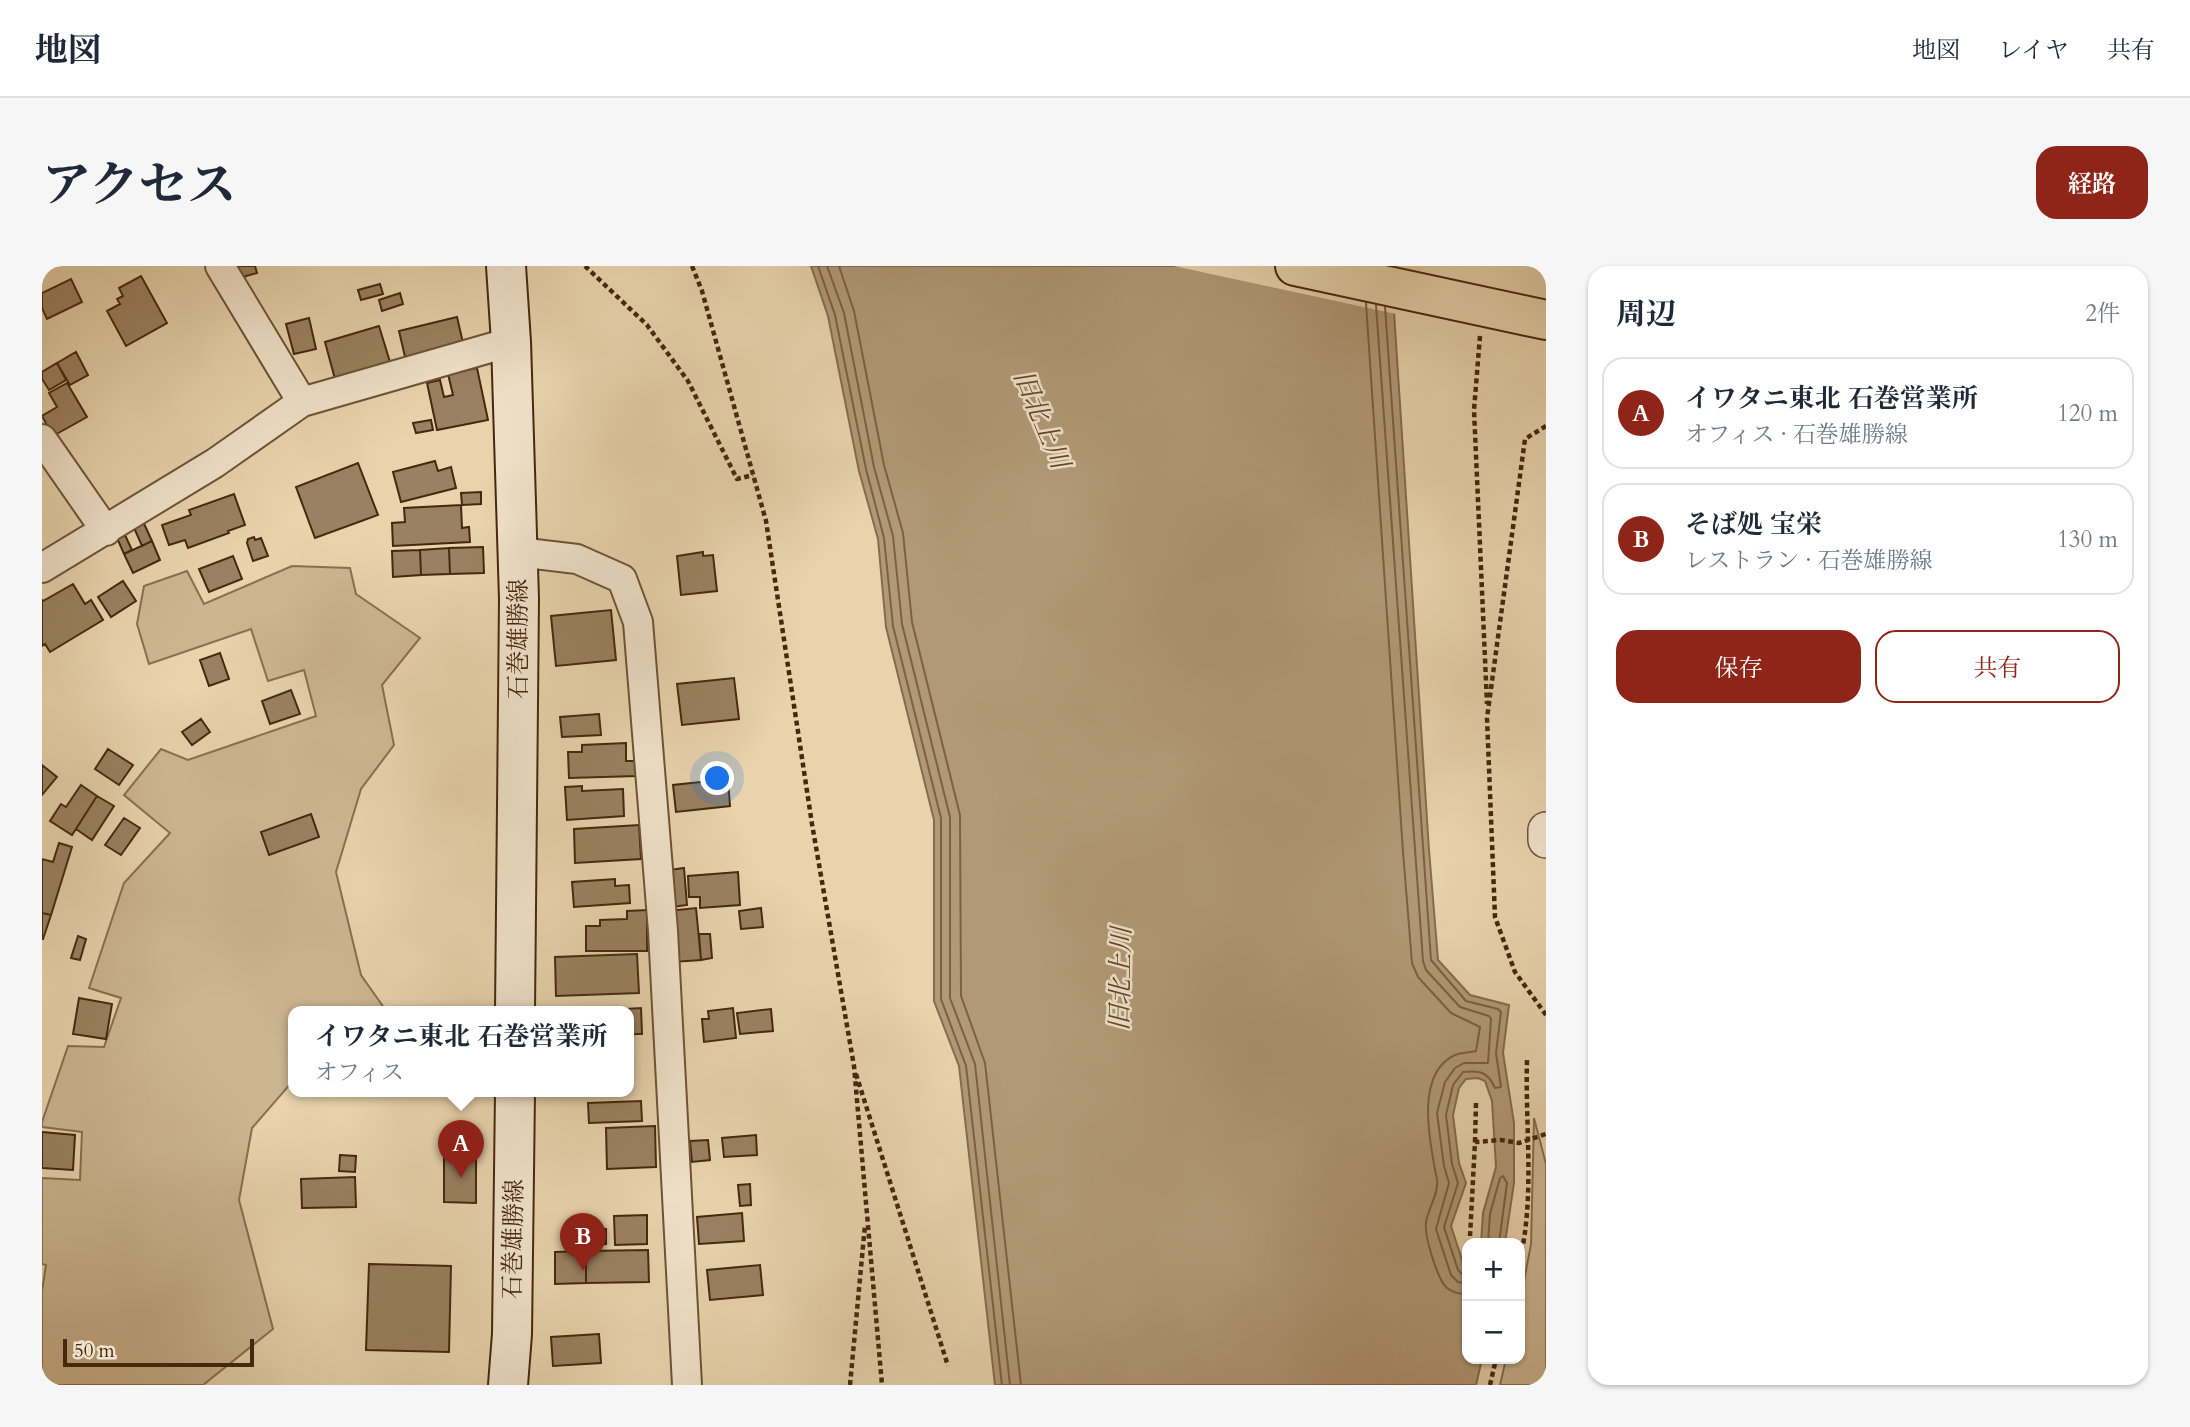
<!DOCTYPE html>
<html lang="ja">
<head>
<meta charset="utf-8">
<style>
  :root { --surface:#fff; --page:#f6f6f7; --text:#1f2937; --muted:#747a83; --line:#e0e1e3; --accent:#8f2418 }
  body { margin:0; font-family:Cardo,"Noto Serif JP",serif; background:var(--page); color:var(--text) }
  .controls { position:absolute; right:21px; bottom:21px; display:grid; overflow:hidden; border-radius:14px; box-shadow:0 2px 5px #0004 }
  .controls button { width:63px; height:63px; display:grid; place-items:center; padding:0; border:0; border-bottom:2px solid var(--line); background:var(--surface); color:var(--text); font:35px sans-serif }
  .scale { position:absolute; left:21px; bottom:18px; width:191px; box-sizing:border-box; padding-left:7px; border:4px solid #46280e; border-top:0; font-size:19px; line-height:24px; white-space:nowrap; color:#46280e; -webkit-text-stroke:5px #f0e2ca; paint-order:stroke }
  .you { position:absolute; left:676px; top:513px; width:24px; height:24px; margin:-18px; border:5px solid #fff; border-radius:50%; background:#1a73e8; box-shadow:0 0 0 10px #1a73e833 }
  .badge { display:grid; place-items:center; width:46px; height:46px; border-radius:50%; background:var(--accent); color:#fff; font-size:23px; font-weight:700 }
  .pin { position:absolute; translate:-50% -58px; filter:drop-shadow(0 2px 4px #0008) }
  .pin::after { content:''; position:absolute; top:37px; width:24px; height:21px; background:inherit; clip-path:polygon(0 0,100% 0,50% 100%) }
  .popup { position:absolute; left:246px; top:740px; width:346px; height:91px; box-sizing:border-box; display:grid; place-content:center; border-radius:14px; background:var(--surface); filter:drop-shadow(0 2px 5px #0005); font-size:23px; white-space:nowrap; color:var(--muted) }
  .popup b { font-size:26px; color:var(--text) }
  .popup::after { content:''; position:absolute; left:50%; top:100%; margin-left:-14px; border:14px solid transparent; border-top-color:var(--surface) }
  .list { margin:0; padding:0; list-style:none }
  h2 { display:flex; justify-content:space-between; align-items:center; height:91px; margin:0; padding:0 28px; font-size:30px }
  h2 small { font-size:23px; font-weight:400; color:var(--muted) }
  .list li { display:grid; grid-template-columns:46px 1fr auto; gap:21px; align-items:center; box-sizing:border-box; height:112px; margin:0 14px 14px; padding:0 14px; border:2px solid var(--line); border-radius:21px }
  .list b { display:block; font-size:26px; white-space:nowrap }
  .list p { margin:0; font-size:23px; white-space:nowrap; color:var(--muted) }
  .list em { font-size:23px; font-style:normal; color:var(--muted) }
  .actions { display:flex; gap:14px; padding:21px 28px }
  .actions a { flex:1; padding:16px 0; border:2px solid var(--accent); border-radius:21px; text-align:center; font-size:24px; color:var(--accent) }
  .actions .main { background:var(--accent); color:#fff }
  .map { position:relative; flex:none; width:1504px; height:1119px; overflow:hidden; border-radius:21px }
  header { display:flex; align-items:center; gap:42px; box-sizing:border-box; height:98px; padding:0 35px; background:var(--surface); border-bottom:2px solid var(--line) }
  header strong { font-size:33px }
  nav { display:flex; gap:38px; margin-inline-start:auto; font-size:24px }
  .intro { display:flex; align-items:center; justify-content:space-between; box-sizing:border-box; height:168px; padding:0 42px }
  h1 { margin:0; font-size:49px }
  .button { padding:18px 32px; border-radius:21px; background:var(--accent); color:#fff; font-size:24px; font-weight:700 }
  main { display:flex; gap:42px; padding:0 42px }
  aside { flex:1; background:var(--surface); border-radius:21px; box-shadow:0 2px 5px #0004 }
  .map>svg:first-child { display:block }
</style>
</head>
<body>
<header>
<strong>地図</strong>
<nav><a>地図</a><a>レイヤ</a><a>共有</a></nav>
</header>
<div class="intro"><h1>アクセス</h1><a class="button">経路</a></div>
<main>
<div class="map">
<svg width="1504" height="1119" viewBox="0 0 1504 1119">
  <rect width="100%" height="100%" fill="#e8d3ad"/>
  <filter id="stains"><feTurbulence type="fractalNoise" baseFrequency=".00286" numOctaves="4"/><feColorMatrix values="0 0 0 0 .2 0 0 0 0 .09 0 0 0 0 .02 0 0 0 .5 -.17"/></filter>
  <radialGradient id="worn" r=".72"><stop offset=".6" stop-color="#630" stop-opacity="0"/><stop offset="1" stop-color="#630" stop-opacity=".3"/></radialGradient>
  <!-- green -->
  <path fill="#ccb692" stroke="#896f50" stroke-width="2" d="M250 300 308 302 314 328 378 372 340 419 352 479 319 523 294 606 319 709 345 746H251V815L210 862 197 934 231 1063 161 1119H0V1025L4 999 0 998V912L38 914 40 866 0 861V856L26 780 62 781 79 732 47 722 82 617 128 567 82 529 119 483 146 494 274 450 262 404 226 415 209 363 107 398 95 358 102 320 145 305 162 338Z
    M1492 852 1504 898V1119H1458L1464 1093H1478V1036L1489 978Z"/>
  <!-- water -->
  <path fill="#b19977" stroke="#866c4d" stroke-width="2" d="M769 0H1349L1387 584 1396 694 1428 729 1467 739 1461 787 1472 857V917L1463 977H1439L1441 947 1454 901 1450 835 1443 815 1436 812 1424 813 1417 822 1411 849 1417 897 1424 917 1409 960 1423 1003 1425 1005V1093H1440L1434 1119H953L917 800 892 735V554L844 361 836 273 817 205 786 50Z"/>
  <!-- pier -->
  <path fill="#e8d3ad" d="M1132 0H1352L1354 48Z"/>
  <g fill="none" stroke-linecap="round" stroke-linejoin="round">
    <!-- shore -->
    <path stroke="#7c6042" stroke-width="2" d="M776 0 793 49 824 203 842 272 851 360 899 552V733L924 800 960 1119
      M785 0 802 47 832 201 851 270 860 358 908 551V732L933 798 968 1119
      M797 0 812 45 842 199 861 267 870 356 918 549 919 730 943 797 979 1119
      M1324 37 1361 586 1370 697 1376 711 1409 747 1438 761 1434 785C1428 787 1420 786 1413 789 1371 808 1389 881 1395 914 1397 927 1386 943 1384 956 1382 969 1395 1013 1405 1022 1411 1027 1418 1028 1425 1028
      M1334 39 1381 695 1384 704 1418 741 1447 750 1449 753 1446 797H1422L1413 802 1403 816 1395 847 1402 900 1407 917 1394 963 1409 1009 1416 1016 1425 1018
      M1343 41 1389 694 1424 735 1456 743 1459 746 1454 787 1459 821 1453 822C1446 806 1438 804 1421 806L1411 819 1404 849 1410 898 1416 917 1402 961 1416 1004 1420 1008 1425 1009
      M1446 977 1448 948 1458 912 1461 910 1465 917 1457 977"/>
  </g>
  <!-- building -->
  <path fill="#9a8161" stroke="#46280e" stroke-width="2" d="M193 0H213L215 7 197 12Z
    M99 10 125 57 84 80 65 45 78 38 75 33 81 30 77 22Z
    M29 13 40 36 5 53 0 42V27Z
    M338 18 341 28 319 34 316 24Z
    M358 27 361 38 340 45 337 34Z
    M415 51 422 81 364 95 357 65Z
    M267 52 274 83 252 88 244 58Z
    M337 60 348 96 293 113 283 76Z
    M34 86 46 109 28 119 15 97Z
    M15 97 24 114 7 124 0 113V106Z
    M435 102 446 154 395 164 385 117 398 114 402 131 411 129 406 108Z
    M25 117 45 151 11 170 0 150 15 141 7 127Z
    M389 154 391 164 374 167 371 157Z
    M393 195 396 205 409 201 414 222 359 236 351 206Z
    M316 197 336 249 273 272 254 221Z
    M439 226V238L420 239 419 227Z
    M192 228 203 259 186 265 187 267 146 282 143 274 127 279 120 259 149 249 147 244Z
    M419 239 420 262 427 261 428 276 351 280 350 257 363 256 362 242Z
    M99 251 110 275 100 280 89 255Z
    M83 269 90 284 82 288 75 272Z
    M212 271 213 274 219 272 226 290 211 295 205 277 206 273Z
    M110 275 118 294 91 307 82 288Z
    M441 281 442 307 408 308 407 282Z
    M407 282 408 308 379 309 378 284Z
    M378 284 379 309 351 311 350 285Z
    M661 286V290L671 289 675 325 639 329 635 290Z
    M191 290 200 313 167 326 157 303Z
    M81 315 94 335 69 351 56 331Z
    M31 318 43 338 49 334 61 354 8 386 3 378 0 380V334L1 335Z
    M569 344 574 394 514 400 509 350Z
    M178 387 187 413 167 420 158 394Z
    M692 412 697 453 640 459 635 418Z
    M249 424 258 448 228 458 220 435Z
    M557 448 559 469 520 471 518 451Z
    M159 453 168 466 150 479 140 466Z
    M584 477V495H594L595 510 527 512 526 486H540V479Z
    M66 483 91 499 77 519 53 503Z
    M0 499 15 511 0 529Z
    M686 513 688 540 634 546 631 519Z
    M39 519 55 530 30 569 8 555 19 538 24 541Z
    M540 520V525L581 523 582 550 525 554 523 521Z
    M55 530 72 540 50 574 34 563Z
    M269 548 277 571 227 589 219 566Z
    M82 552 98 562 79 589 63 579Z
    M597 559 599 593 533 597 532 563Z
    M17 577 30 581 9 649 0 647V593L11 596Z
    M642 602 645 639 630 641 627 604Z
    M696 606 698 639 658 642V631H647L646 610Z
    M573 613V620L587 619 588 637 532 641 530 616Z
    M654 642 659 694 631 696 627 645Z
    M719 642 721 661 699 663 697 645Z
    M605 644V685H544V660H558V654L585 653V645Z
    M0 647 9 649 1 673H0Z
    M657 668H668L670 692 659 694Z
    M36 670 44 673 38 694 29 692Z
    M595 688 597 727 514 730 513 691Z
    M37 732 70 738 64 773 31 768Z
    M599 742 600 768H587V746H532Z
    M691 742 694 772 662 776 660 753H667L666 745Z
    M729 743 731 765 698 768 695 747Z
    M599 835 600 855 547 857 546 837Z
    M613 860 614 901 565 903 564 862Z
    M0 866 33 869 31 904 0 902Z
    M714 869 715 889 682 891 680 872Z
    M666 874 668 894 650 896 648 875Z
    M402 883H434V937L402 936Z
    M298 889 314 890 313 906 297 905Z
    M313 911 314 941 260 942 259 913Z
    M708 918 709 939 698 940 696 919Z
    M700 947 702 975 657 978 655 951Z
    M605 949V978L573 979 572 950Z
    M545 963H564V978L546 979Z
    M606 984 607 1016 544 1017V985Z
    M544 985V1017L513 1018V986Z
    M327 998 409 1000 407 1086 324 1084Z
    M718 999 721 1029 668 1034 665 1004Z
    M557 1068 559 1097 511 1100 509 1071Z"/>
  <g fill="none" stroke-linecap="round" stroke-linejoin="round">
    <!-- minor casing -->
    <g stroke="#6e5336" stroke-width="32">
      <path id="minor" d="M178 0 260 136
        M0 173 64 265
        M476 286 535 293 580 313 596 356 621 665 645 1119
        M0 302 173 197 260 136 469 76"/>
    </g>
    <!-- tertiary casing -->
    <g stroke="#6e5336" stroke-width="38">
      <path id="tertiary" d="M1504 564V574"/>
    </g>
    <!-- secondary casing -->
    <g stroke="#46280e" stroke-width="42">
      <path id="secondary" d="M464 0 469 76 477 333 473 746
        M466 1119 470 1068 473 826"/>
    </g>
    <!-- trunk casing -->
    <g stroke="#46280e" stroke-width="42">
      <path id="trunk" d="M1253 0 1504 54"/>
    </g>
    <!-- path -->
    <path stroke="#46280e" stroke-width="4.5" stroke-dasharray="5 3.5" stroke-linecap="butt" d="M543 0 605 59 646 115 695 213 711 209
      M650 0 660 25 724 255 770 558 812 800 840 1119
      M1438 70 1432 144 1445 438
      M1504 160 1483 173 1445 452 1453 651 1473 706 1504 749
      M814 808 906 1100
      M1433 876 1434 837
      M1428 970 1433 876 1459 874 1477 877 1504 868
      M1478 994C1493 929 1483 860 1485 794
      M808 1119 823 959
      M1448 1119 1454 1093"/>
    <!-- minor -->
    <use href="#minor" stroke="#f0e2ca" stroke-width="28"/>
    <!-- tertiary -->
    <use href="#tertiary" stroke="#f0e2ca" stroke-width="35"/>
    <!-- secondary -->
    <use href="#secondary" stroke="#f0e2ca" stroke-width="38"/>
    <!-- trunk -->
    <use href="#trunk" stroke="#e8d3ad" stroke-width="38"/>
  </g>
  <g text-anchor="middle" stroke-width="5" stroke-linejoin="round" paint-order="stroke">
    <!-- street labels -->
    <g font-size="24" fill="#46280e" stroke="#f0e2ca">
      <text transform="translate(476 373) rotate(-90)" y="8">石巻雄勝線</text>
      <text transform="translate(471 973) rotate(-89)" y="8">石巻雄勝線</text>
    </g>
    <!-- water labels -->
    <g font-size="26" font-style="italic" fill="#614428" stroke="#f0e2ca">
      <text transform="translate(1000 153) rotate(67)" y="9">旧北上川</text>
      <text transform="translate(1078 713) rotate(-89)" y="9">旧北上川</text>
    </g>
  </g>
  <rect width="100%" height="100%" filter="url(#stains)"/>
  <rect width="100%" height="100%" fill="url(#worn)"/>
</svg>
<div class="controls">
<button>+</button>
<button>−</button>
</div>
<div class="scale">50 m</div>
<div class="you"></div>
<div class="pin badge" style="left:419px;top:912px">A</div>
<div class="popup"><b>イワタニ東北 石巻営業所</b>オフィス</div>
<div class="pin badge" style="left:541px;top:1005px">B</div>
</div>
<aside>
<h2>周辺<small>2件</small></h2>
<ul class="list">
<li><span class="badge">A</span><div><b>イワタニ東北 石巻営業所</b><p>オフィス · 石巻雄勝線</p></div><em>120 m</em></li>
<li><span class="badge">B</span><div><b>そば処 宝栄</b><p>レストラン · 石巻雄勝線</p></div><em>130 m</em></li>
</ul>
<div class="actions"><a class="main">保存</a><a>共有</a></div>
</aside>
</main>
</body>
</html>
